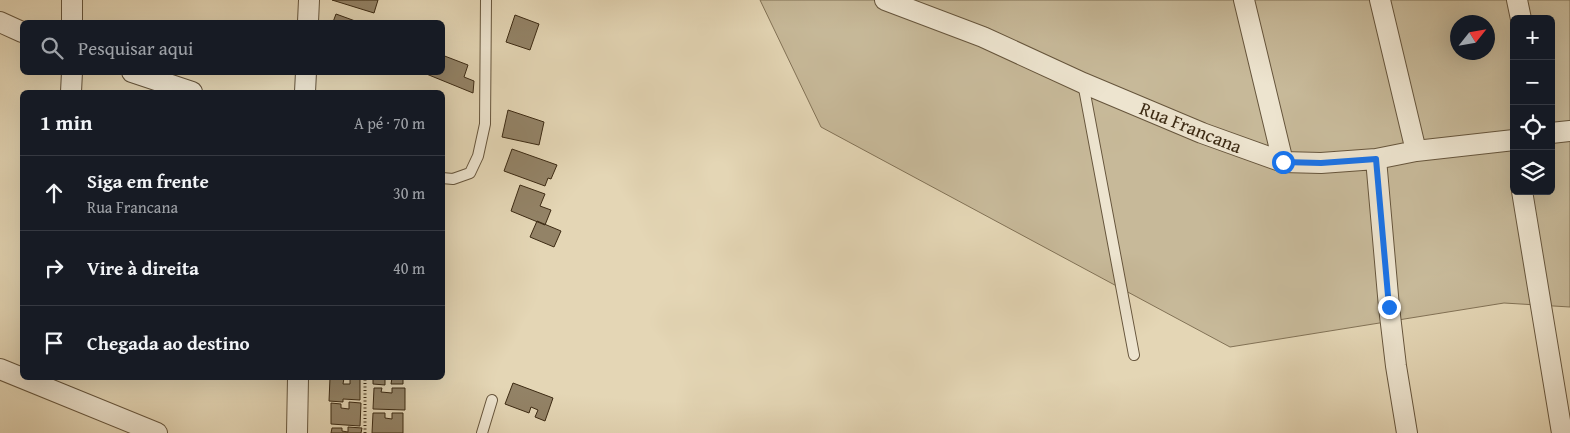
<!DOCTYPE html>
<html lang="pt">
<head>
<meta charset="utf-8">
<style>
  :root { --surface:#171b24; --page:#20242c; --text:#f1f3f6; --muted:#9ea1a6; --line:#363941 }
  body { margin:0; font-family:"Gentium Book Plus",serif; background:var(--page); color:var(--text) }
  .controls { position:absolute; right:15px; top:15px; display:grid; overflow:hidden; border-radius:8px; box-shadow:0 5px 20px #0002 }
  .controls button { width:45px; height:45px; display:grid; place-items:center; padding:0; border:0; border-bottom:1px solid var(--line); background:var(--surface); color:var(--text); font:25px sans-serif }
  .compass { position:absolute; left:1450px; top:15px; width:45px; height:45px; border-radius:50%; background:var(--surface); box-shadow:0 5px 20px #0002; rotate:59deg }
  .stop { position:absolute; width:15px; height:15px; margin:-11px; border:4px solid #1a73e8; border-radius:50%; background:#fff }
  .stop.end { background:#1a73e8; border-color:#fff; box-shadow:0 1px 5px #0008 }
  .list { margin:0; padding:0; list-style:none }
  h2 { display:flex; justify-content:space-between; align-items:center; height:65px; margin:0; padding:0 20px; font-size:21px }
  h2 small { font-size:16px; font-weight:400; color:var(--muted) }
  .list li { display:grid; grid-template-columns:32px 1fr auto; gap:15px; align-items:center; box-sizing:border-box; height:75px; padding:0 20px; border-top:1px solid var(--line) }
  .list b { display:block; font-size:19px; white-space:nowrap }
  .list p { margin:0; font-size:16px; white-space:nowrap; color:var(--muted) }
  .list em { font-size:16px; font-style:normal; color:var(--muted) }
  .icon { flex:none; width:28px; height:28px; fill:none; stroke:currentColor; stroke-width:2; stroke-linecap:round; stroke-linejoin:round }
  .map { position:relative; flex:none; width:1570px; height:433px; overflow:hidden }
  .search { position:absolute; background:var(--surface); box-shadow:0 5px 20px #0002; left:20px; top:20px; width:425px; height:55px; display:flex; align-items:center; gap:12px; box-sizing:border-box; padding:0 18px; border-radius:8px; color:var(--muted); font-size:19px }
  .panel { position:absolute; background:var(--surface); box-shadow:0 5px 20px #0002; left:20px; top:90px; width:425px; height:290px; border-radius:8px }
  .map>svg:first-child { display:block }
</style>
</head>
<body>
<div class="map">
<svg width="1570" height="433" viewBox="0 0 1570 433">
  <rect width="100%" height="100%" fill="#e4d6b5"/>
  <filter id="stains"><feTurbulence type="fractalNoise" baseFrequency=".004" numOctaves="4"/><feColorMatrix values="0 0 0 0 .2 0 0 0 0 .09 0 0 0 0 .02 0 0 0 .5 -.17"/></filter>
  <radialGradient id="worn" r=".72"><stop offset=".6" stop-color="#630" stop-opacity="0"/><stop offset="1" stop-color="#630" stop-opacity=".3"/></radialGradient>
  <!-- green -->
  <path fill="#c7b999" stroke="#827256" fill-rule="evenodd" d="M760 0H1570V307L1504 303 1230 347 821 127ZM1514 19H1551V191H1514ZM1458 22H1488V52H1458Z"/>
  <!-- building -->
  <path fill="#938367" stroke="#3c2a13" d="M332 0H378L374 13Z
    M336 14 358 22H333Z
    M515 15 539 24 530 50 506 42Z
    M442 55 468 65 464 77 474 81 473 93 424 73 442 72Z
    M508 110 544 122 539 145 502 137Z
    M512 149 557 165 551 179 548 178 545 186 504 171Z
    M520 185 545 194 540 206 551 210 545 225 511 211Z
    M537 221 561 231 554 247 530 237Z
    M330 378H344L343 384H350V379H360V400L343 399V402L329 401Z
    M373 378H403V384H391L392 378H385V385L373 384Z
    M513 383 553 398 545 421 535 417 538 410 531 407 529 413 505 404Z
    M374 388H382L381 392 392 393V388H405V410L373 409Z
    M349 402 361 403 360 426 331 424V403L341 404V408L349 409Z
    M373 413H385V418L392 419V413H403V433H372Z
    M348 427 362 428 361 433H331L332 428H342V431L348 432Z"/>
  <g fill="none" stroke-linecap="round" stroke-linejoin="round">
    <!-- lane casing -->
    <g stroke="#66553c" stroke-width="12">
      <path id="lane" d="M1083 83 1134 355
        M442 178 453 179 470 173 478 156 485 124 486 0
        M482 433 492 400"/>
    </g>
    <!-- street casing -->
    <g stroke="#66553c" stroke-width="22">
      <path id="street" d="M885 0 983 37 1083 83 1202 133 1283 162 1321 163 1376 159 1416 151 1514 140
        M1244 0 1283 162
        M1380 0 1416 151
        M1517 0 1521 19
        M0 22 22 32
        M72 22V0
        M308 22 309 0
        M132 72 192 92
        M71 92 72 72
        M305 92 306 72
        M1551 133 1570 131
        M1376 159 1389 307 1396 366 1407 433
        M1522 191 1562 433
        M0 369 157 433
        M297 433 298 378"/>
    </g>
    <!-- path -->
    <path stroke="#3c2a13" stroke-width="3" stroke-dasharray="1 2.5" stroke-linecap="butt" d="M365 433V378"/>
    <!-- lane -->
    <use href="#lane" stroke="#ede4cf" stroke-width="10"/>
    <!-- street -->
    <use href="#street" stroke="#ede4cf" stroke-width="20"/>
  </g>
  <g fill="none" stroke-linecap="round" stroke-linejoin="round">
    <!-- route -->
    <path stroke="#1a73e8" stroke-width="6" d="M1283 162 1321 163 1376 159 1389 307"/>
  </g>
  <g text-anchor="middle" stroke-width="4.5" stroke-linejoin="round" paint-order="stroke">
    <!-- street labels -->
    <g font-size="19" fill="#3c2a13" stroke="#ede4cf">
      <text transform="translate(1191 127) rotate(22)" y="7">Rua Francana</text>
    </g>
  </g>
  <rect width="100%" height="100%" filter="url(#stains)"/>
  <rect width="100%" height="100%" fill="url(#worn)"/>
</svg>
<div class="controls">
<button>+</button>
<button>−</button>
<button><svg class="icon" aria-label="locate" viewBox="0 0 24 24"><circle cx="12" cy="12" r="6"/><path d="M12 2v4M12 18v4M2 12h4M18 12h4"/></svg></button>
<button><svg class="icon" aria-label="layers" viewBox="0 0 24 24"><path d="M12 4l9 5-9 5-9-5zM3 14l9 5 9-5"/></svg></button>
</div>
<svg class="compass" viewBox="-18 -18 36 36"><path d="M0-13l5 13h-10z" fill="#e53935"/><path d="M0 13l5-13h-10z" fill="#9ea1a6"/></svg>
<div class="stop" style="left:1283px;top:162px"></div>
<div class="stop end" style="left:1389px;top:307px"></div>
<div class="search"><svg class="icon" aria-label="search" viewBox="0 0 24 24"><circle cx="10" cy="10" r="6"/><path d="M15 15l6 6"/></svg>Pesquisar aqui</div>
<section class="panel">
<h2>1 min<small>A pé · 70 m</small></h2>
<ul class="list">
<li><svg class="icon" aria-label="ahead" viewBox="0 0 24 24"><path d="M12 20V5M6 11l6-6 6 6"/></svg><div><b>Siga em frente</b><p>Rua Francana</p></div><em>30 m</em></li>
<li><svg class="icon" aria-label="right" viewBox="0 0 24 24"><path d="M7 20v-9h11M14 6l5 5-5 5"/></svg><div><b>Vire à direita</b></div><em>40 m</em></li>
<li><svg class="icon" aria-label="arrive" viewBox="0 0 24 24"><path d="M6 21V4h12l-3 4 3 4H6"/></svg><div><b>Chegada ao destino</b></div></li>
</ul>
</section>
</div>
</body>
</html>
